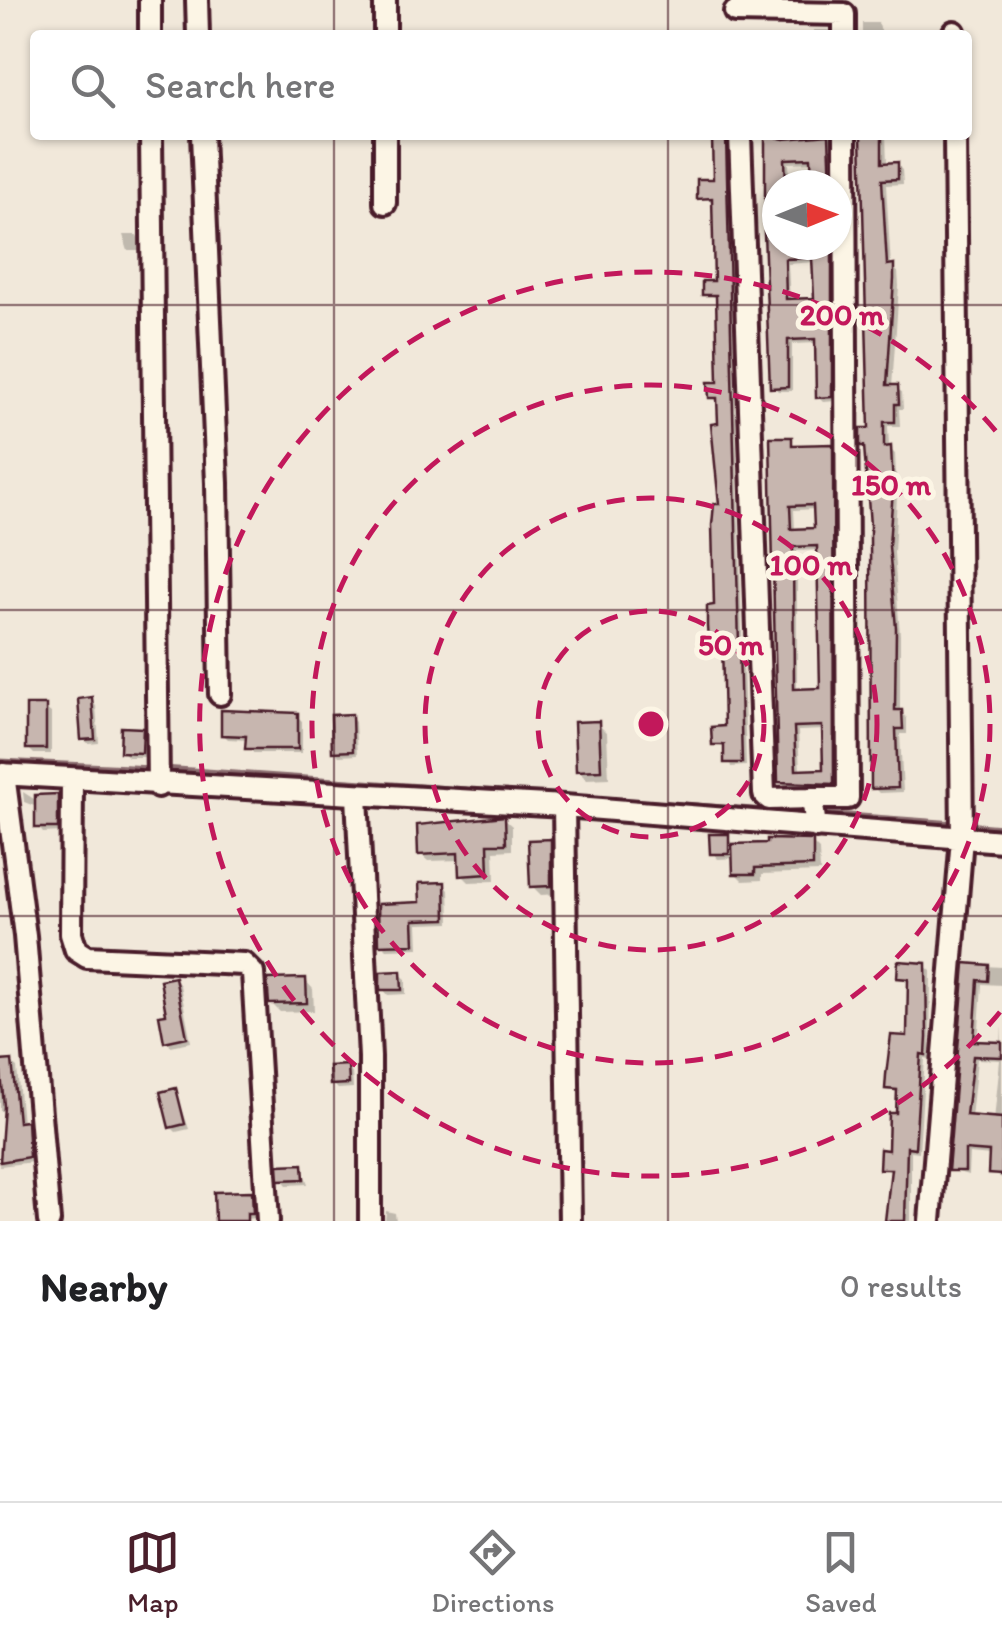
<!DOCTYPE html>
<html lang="en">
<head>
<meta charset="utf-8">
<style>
  :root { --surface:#fff; --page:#f2f2f2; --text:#202124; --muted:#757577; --line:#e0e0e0; --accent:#4a1f2b }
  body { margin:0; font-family:Itim,sans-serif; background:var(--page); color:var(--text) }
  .compass { position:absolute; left:762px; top:170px; width:90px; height:90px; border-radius:50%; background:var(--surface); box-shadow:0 2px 8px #0004; rotate:89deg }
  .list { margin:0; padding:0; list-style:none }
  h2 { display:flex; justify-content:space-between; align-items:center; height:130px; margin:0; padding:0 40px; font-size:42px }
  h2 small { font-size:32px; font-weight:400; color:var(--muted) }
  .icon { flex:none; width:55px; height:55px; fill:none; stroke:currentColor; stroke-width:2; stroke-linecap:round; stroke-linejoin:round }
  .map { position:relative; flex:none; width:1002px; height:1221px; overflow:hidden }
  .search { position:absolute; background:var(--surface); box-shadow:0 2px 8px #0004; left:30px; right:30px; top:30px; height:110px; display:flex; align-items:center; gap:25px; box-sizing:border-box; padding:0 35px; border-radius:10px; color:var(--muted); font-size:38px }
  .sheet { height:280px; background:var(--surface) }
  nav { display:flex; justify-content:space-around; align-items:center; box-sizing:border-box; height:140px; border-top:2px solid var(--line); background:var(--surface); font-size:28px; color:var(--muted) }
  nav a { display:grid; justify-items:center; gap:5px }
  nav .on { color:var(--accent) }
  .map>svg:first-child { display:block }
</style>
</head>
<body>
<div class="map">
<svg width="1002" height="1221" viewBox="0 0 1002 1221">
  <rect width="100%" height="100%" fill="#f1e8da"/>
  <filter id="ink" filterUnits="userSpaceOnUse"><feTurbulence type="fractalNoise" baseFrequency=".01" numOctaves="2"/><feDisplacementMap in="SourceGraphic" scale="20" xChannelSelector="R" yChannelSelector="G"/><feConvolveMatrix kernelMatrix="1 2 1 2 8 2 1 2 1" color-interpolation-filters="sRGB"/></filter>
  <g filter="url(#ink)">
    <!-- shadow -->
    <path fill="#0003" fill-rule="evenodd" d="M862 23H878L883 35H862Z
      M814 30H828L833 35H814Z
      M714 135H733V320L746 766 731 767 726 748 714 744 726 729 724 644 710 640 717 608 721 506 720 402 711 397 720 384 718 298 705 294 717 283 715 202 700 198 715 181Z
      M767 135H784L787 141 834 135 835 185H814L813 162 789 163 790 185H777V245H835L836 401 823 402 818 397V343L792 344V391H778L773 386ZM814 262 816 300 790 301 788 264Z
      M865 135H886L887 165H897L902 170 903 184 886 185 891 267 898 272 899 286 892 387 902 392 903 409H899L900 426H888L889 448 895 454 897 496 894 553 900 635V712L907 718V734H900L903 792 879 793 874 788 867 449 863 445 871 430Z
      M123 235H137L143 251H128Z
      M790 439 796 447 832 446 837 451 838 788 786 786 780 781ZM816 509 817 530 795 531 794 510ZM819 550 823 690 797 691V551ZM825 730 826 771 800 772 798 731Z
      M91 700 96 706 99 743 89 744 83 739Z
      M45 708 51 713V754H34L28 748Z
      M297 716 302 721V753H253L248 740 228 739 223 734Z
      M351 717 355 722 357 755 339 756 334 751Z
      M598 724 607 733 609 778 587 779 578 770Z
      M142 730 147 736 146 757H128L123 751Z
      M23 792 37 801 57 797 63 802 62 832 43 833 38 827 37 807 24 802Z
      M504 819 512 826V850L494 851 495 881 469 882 461 874V860L428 861 420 854Z
      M728 836 733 846 812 843 819 850 820 872 762 874V880L743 881 735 873V858L718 859 713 853Z
      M550 842 558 850 559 894 541 895 532 886Z
      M444 884 449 890 450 923 418 924 419 948 387 949 382 944Z
      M968 965 1002 967V985L982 984 978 1044 1001 1045 1002 1025V1178L991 1173V1156L969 1154 968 1175 951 1170ZM977 1059 1000 1060 994 1120 971 1118Z
      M925 966 931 971 930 1059 925 1058 919 1152 911 1151V1221H888L894 1173 882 1168 899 1115V1094L888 1088 909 1038 910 983 899 977Z
      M400 974 406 979V994L388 995 383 989Z
      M175 980 180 985 191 1042 171 1046 166 1040Z
      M305 980 313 989 314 1011 280 1012 271 1003Z
      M11 1063 17 1068 22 1124 31 1129 33 1162 0 1166 6 1111H0V1064Z
      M347 1068 352 1073 353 1088 338 1089 332 1083Z
      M176 1091 189 1129 176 1132 171 1127Z
      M302 1167 308 1184 287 1185 282 1179Z
      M251 1193 257 1199V1218L217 1221Z
      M386 1211 395 1213 396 1221H385Z"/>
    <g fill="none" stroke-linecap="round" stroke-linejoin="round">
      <!-- stream -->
      <path stroke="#8b6d6f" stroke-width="5" d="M0 761 152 768
        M163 768 810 813
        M821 813 955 823
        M966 824 1002 827"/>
    </g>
    <!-- building -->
    <path fill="#c7b6af" stroke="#4a1f2b" stroke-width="2.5" fill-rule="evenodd" d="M765 135 784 139 829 135 831 185H812L811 158 785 159 786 185H777V218H767L765 209Z
      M861 135H882V163L898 162V179L882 180 887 265 894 264V279L887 385H898L899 404H895V422H884V447L891 446 893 489 889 546 896 628 895 710H902L903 729H896L898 788 871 789 870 525 864 446H860V428H869Z
      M726 137 742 763H724V745H712L711 727 724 726 722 641H708L707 626V606L714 605 712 525 714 504H719L711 424 718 423 717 398H709L708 382H718L716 295H702V281H714L712 198 697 199V179H713L712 138Z
      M764 232H777V245H832V397L816 398 815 339 788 340V387L770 388ZM812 258 814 298 786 299 785 259Z
      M770 437H792V445L833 444 834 784 778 782ZM813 505 814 528 791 529 790 506ZM817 546 820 688 794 689 793 547ZM822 726 823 769 796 770 794 727Z
      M92 697 95 739 81 740 78 699Z
      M26 705H46V749H26Z
      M221 710 298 713V749H245L246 736 221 735Z
      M352 714 353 751 332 752 331 715Z
      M599 721 601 770 576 771 574 722Z
      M121 727 143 728 142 753 120 752Z
      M58 794V828H35V795Z
      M505 816 506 844H488L489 874 459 876 458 853 418 855 417 825Z
      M709 834H729V854H710Z
      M551 839V886L530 887 528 840Z
      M767 839 813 840V866L755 868V874H733L732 844 767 843Z
      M445 882 446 919 413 920 414 944 379 945 378 904 420 902 419 883Z
      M898 961 926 963 927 1037 926 1055 921 1054 915 1148 907 1147 905 1221H885L891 1169H879L880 1149 888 1150 889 1113H896L897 1090 885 1089 886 1075 891 1035 907 1036 908 979 897 978Z
      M965 963 989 965 988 981 978 980 974 1041 1002 1042V1057L973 1056 966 1115 1002 1118V1175L988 1174 989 1152 965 1150V1171H948Z
      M401 971 402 990H380V972Z
      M175 977 187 1037 164 1042 159 1015 166 1014 160 980Z
      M306 978 307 1003 269 1004 267 979Z
      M12 1060 18 1122 27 1121 29 1157 0 1162 4 1106 0 1061Z
      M348 1065 349 1084 330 1085 329 1066Z
      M176 1088 185 1124 169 1128 160 1092Z
      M303 1164 304 1179 279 1180 278 1165Z
      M252 1191 253 1213H247V1221H215L214 1192Z"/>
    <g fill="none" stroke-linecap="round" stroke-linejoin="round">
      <!-- minor casing -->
      <g stroke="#4a1f2b" stroke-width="28">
        <path id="minor" d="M150 0V35
          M197 0 198 35
          M385 0V35
          M735 12 844 14V35
          M954 32V35
          M151 135 158 786
          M202 135 217 483 220 694
          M385 135V203
          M740 135 764 794 769 799 812 798
          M0 774 564 806 1002 841
          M4 774 25 936 49 1221
          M72 780 71 934 76 950 87 957 244 964 253 973 268 1221
          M357 796 370 1057V1221
          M564 806 570 1221
          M816 827 812 798H848L845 135
          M930 1221 962 838 955 135"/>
      </g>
      <!-- minor -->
      <use href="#minor" stroke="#fcf5e5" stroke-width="20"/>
    </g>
  </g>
  <!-- grid -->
  <path fill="none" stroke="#4a1f2b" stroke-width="2.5" stroke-opacity="0.55" d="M334 0V35M668 0V35M334 135V1221M668 135V1221M0 305H1002M0 610H1002M0 916H1002"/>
  <!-- distance rings -->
  <g fill="none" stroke="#c2185b" stroke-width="5" stroke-dasharray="18 12">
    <circle cx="651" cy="724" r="113"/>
    <circle cx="651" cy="724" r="226"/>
    <circle cx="651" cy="724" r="339"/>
    <path d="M1000 1012A452 452 0 1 1 1000 436"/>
  </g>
  <circle cx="651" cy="724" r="15" fill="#c2185b" stroke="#fcf5e5" stroke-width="5"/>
  <g font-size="30" text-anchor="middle" font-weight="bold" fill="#c2185b" stroke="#fcf5e5" stroke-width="10" stroke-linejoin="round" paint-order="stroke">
    <text x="842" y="325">200 m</text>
    <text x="891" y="495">150 m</text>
    <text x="811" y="575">100 m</text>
    <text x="731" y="655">50 m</text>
  </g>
</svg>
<svg class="compass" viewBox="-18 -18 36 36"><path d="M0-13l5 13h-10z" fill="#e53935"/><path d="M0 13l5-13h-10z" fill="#757577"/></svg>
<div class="search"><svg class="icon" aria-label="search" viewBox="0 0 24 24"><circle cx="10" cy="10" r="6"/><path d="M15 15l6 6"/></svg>Search here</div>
</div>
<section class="sheet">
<h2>Nearby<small>0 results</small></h2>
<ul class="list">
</ul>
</section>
<nav>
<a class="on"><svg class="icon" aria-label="map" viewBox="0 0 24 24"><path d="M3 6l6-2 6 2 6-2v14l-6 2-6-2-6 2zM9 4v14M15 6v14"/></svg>Map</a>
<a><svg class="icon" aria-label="directions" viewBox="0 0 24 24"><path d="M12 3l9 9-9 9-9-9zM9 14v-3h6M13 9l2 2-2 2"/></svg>Directions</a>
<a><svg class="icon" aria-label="saved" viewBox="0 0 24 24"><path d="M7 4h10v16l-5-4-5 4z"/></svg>Saved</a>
</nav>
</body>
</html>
